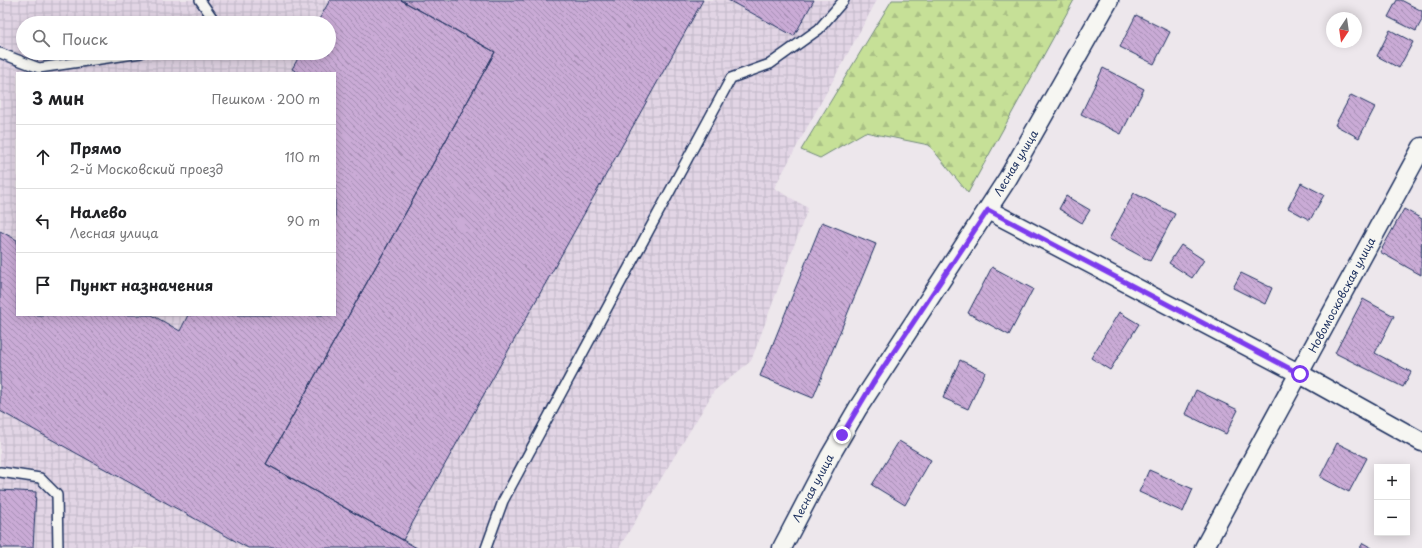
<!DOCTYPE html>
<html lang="ru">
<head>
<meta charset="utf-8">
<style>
  :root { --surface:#fff; --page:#f6f6f6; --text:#202124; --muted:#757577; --line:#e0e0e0 }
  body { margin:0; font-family:"Playpen Sans",sans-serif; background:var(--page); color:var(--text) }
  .controls { position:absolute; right:12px; bottom:12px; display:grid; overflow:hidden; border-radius:0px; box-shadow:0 2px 10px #0003 }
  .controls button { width:36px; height:36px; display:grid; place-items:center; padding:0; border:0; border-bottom:1px solid var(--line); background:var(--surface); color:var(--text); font:20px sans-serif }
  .compass { position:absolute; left:1326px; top:12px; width:36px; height:36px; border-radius:50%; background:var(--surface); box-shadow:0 2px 10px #0003; rotate:193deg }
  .stop { position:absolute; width:12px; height:12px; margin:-9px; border:3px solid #7c3aed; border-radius:50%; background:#fff }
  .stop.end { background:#7c3aed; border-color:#fff; box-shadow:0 1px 4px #0008 }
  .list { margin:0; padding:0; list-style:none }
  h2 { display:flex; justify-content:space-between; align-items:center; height:52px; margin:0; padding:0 16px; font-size:17px }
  h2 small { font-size:13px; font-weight:400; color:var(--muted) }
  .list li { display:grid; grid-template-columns:26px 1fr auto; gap:12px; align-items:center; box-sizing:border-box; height:64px; padding:0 16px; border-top:1px solid var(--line) }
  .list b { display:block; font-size:15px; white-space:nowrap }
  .list p { margin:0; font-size:13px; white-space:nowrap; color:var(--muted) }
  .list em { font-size:13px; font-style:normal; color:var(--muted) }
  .icon { flex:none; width:22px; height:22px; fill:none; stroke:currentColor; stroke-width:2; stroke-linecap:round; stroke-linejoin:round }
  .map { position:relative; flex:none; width:1422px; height:548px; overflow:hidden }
  .search { position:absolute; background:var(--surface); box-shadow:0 2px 10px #0003; left:16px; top:16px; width:320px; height:44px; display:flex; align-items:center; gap:10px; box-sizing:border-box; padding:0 14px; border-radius:22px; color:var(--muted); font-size:15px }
  .panel { position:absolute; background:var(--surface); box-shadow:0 2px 10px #0003; left:16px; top:72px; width:320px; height:244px; border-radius:0px }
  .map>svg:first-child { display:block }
</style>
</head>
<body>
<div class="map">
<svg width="1422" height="548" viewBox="0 0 1422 548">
  <defs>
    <pattern id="industrial-grid" width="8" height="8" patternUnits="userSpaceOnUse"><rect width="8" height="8" fill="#e2d5e5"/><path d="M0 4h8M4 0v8" fill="none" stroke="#c1b7c7"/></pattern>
    <pattern id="forest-firs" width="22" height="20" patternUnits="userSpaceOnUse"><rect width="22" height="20" fill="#c6e097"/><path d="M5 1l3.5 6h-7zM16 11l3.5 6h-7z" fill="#aac085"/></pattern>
    <pattern id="building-back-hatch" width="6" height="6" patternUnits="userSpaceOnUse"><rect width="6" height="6" fill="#caabd6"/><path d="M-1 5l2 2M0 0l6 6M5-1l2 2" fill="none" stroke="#a38cb1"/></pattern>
  </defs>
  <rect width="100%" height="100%" fill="#ede7ec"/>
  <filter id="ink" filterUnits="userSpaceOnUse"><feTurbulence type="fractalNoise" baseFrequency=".025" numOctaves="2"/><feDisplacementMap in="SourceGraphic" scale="8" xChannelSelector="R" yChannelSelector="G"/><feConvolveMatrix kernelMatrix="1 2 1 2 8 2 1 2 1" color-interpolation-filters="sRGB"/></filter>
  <g filter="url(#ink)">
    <!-- industrial -->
    <path fill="url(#industrial-grid)" fill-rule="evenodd" d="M0 0H877L774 188 808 208 751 361 714 391 619 548H0ZM23 23H329V53H23ZM17 73H335V315H17Z"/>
    <!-- forest -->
    <path fill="url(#forest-firs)" stroke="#70887a" d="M892 0H1074L968 193 929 145 865 132 820 158 801 150Z"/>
    <!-- building -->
    <path fill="url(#building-back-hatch)" stroke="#1b2f5e" d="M330 0H401L495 52 266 464 417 548H248L0 411V231L17 240V315H152L180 331 188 315H335V73H299L292 69 301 53H329V23H317Z
      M401 0H703L403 540 266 464 495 52Z
      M728 0H814L794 36Z
      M1397 0H1401L1422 11V20L1416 31 1388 17Z
      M1136 15 1170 32 1154 64 1120 47Z
      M1390 30 1413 42 1399 68 1377 56Z
      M1103 68 1144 89 1121 134 1081 114Z
      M1351 95 1375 107 1359 138 1335 125Z
      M1301 183 1324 195 1310 220 1288 208Z
      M1134 193 1175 214 1150 261 1109 239Z
      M1066 196 1090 210 1082 223 1059 209Z
      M1404 209 1422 219 1421 275 1380 252Z
      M822 222 876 244 813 398 760 376Z
      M1181 245 1204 260 1192 278 1169 263Z
      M992 267 1033 289 1009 335 968 313Z
      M1241 273 1272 288 1265 304 1233 288Z
      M1363 299 1394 316 1375 353 1411 372 1403 387 1335 353Z
      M1119 312 1139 324 1110 370 1091 358Z
      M960 360 985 372 968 409 943 398Z
      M1196 390 1238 410 1226 434 1185 414Z
      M899 441 931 460 905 505 872 485Z
      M1337 443 1367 458 1349 492 1320 477Z
      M1149 470 1193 489 1183 512 1139 492Z
      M0 490 36 492 33 548H0Z
      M1363 543 1372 548H1360Z"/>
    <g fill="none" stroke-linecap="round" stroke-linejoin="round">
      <!-- service casing -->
      <g stroke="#1b2f5e" stroke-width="12">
        <path id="service" d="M200 0 216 23
          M0 53 39 68 141 53
          M0 472 40 478 57 495 58 548
          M486 548 503 501 731 78 770 64 819 29 844 0"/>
      </g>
      <!-- minor casing -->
      <g stroke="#1b2f5e" stroke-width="21">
        <path id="minor" d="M988 210 1300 374 1422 442
          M782 548 830 456 858 408 1008 178 1109 0
          M1204 548 1422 147"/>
      </g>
      <!-- service -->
      <use href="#service" stroke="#f6f6f2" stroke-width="9"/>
      <!-- minor -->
      <use href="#minor" stroke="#f6f6f2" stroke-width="18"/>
    </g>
  </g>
  <g fill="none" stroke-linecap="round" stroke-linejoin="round" filter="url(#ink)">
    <!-- route -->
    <path stroke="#7c3aed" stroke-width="5" d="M842 435 873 383 988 210 1300 374"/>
  </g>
  <g text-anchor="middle" stroke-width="4" stroke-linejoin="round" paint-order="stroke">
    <!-- street labels -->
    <g font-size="11" fill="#1b2f5e" stroke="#f6f6f2">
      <text transform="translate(1016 163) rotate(-59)" y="4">Лесная улица</text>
      <text transform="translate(1342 295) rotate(-62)" y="4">Новомосковская улица</text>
      <text transform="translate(813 488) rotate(-62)" y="4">Лесная улица</text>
    </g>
  </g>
</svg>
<div class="controls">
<button>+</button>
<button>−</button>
</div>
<svg class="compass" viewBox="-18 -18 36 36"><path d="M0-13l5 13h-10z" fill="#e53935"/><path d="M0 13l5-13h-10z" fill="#757577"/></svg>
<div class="stop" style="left:1300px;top:374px"></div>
<div class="stop end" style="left:842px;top:435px"></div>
<div class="search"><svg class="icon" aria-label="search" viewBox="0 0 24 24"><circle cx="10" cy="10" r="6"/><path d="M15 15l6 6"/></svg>Поиск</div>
<section class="panel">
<h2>3 мин<small>Пешком · 200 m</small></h2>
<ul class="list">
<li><svg class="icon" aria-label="ahead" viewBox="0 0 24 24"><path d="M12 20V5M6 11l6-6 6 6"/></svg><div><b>Прямо</b><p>2-й Московский проезд</p></div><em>110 m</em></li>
<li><svg class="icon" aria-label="left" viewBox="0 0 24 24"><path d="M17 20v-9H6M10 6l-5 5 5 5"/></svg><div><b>Налево</b><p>Лесная улица</p></div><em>90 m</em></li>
<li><svg class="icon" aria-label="arrive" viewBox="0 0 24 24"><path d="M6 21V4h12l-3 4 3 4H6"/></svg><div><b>Пункт назначения</b></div></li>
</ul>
</section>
</div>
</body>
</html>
